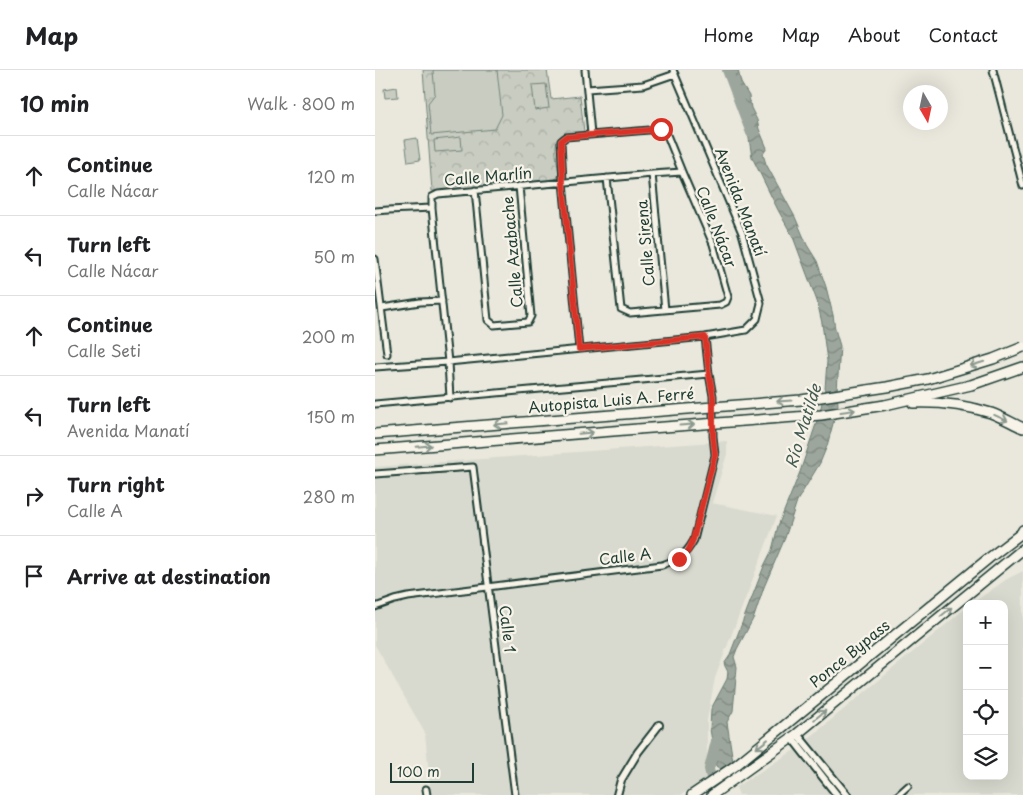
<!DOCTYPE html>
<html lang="en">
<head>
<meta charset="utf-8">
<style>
  :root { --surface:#fff; --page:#f2f2f2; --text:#202124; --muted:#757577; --line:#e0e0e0 }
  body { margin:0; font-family:"Playpen Sans",sans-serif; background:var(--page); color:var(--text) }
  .controls { position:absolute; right:15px; bottom:15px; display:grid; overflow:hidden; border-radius:10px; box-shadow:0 5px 20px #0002 }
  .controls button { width:45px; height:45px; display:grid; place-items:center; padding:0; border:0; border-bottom:1px solid var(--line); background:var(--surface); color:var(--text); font:25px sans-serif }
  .compass { position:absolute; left:528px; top:15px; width:45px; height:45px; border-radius:50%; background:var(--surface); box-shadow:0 5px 20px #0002; rotate:171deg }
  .scale { position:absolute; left:15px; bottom:12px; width:84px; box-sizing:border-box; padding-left:5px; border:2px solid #1f3d34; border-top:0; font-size:14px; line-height:18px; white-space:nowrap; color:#1f3d34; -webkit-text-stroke:4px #f7f3e8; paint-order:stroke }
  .stop { position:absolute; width:15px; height:15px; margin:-11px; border:4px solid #d93025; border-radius:50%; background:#fff }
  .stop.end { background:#d93025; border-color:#fff; box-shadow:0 1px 5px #0008 }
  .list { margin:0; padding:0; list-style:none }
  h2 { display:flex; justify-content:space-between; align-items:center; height:65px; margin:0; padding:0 20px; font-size:21px }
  h2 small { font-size:16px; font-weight:400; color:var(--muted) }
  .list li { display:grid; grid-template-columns:32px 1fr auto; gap:15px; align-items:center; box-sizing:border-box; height:80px; padding:0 20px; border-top:1px solid var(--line) }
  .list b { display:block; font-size:19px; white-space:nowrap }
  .list p { margin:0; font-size:16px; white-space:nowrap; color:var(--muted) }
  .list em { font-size:16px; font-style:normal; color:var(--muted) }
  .icon { flex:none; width:28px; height:28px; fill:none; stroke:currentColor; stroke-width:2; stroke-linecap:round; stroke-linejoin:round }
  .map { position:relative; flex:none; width:648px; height:725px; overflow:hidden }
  header { display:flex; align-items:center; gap:30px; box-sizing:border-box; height:70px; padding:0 25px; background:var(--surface); border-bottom:1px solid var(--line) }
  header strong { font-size:24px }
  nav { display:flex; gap:28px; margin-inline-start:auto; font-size:18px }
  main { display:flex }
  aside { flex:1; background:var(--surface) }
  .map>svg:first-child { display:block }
</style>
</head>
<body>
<header>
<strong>Map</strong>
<nav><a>Home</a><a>Map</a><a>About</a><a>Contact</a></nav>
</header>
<main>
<aside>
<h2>10 min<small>Walk · 800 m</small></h2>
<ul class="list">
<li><svg class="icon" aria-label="ahead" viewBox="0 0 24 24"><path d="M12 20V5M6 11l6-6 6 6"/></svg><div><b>Continue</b><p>Calle Nácar</p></div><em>120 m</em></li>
<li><svg class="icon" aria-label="left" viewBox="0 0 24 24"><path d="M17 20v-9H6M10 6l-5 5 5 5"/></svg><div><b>Turn left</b><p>Calle Nácar</p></div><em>50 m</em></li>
<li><svg class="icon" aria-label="ahead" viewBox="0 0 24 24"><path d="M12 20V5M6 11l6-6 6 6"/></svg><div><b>Continue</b><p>Calle Seti</p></div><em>200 m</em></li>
<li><svg class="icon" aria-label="left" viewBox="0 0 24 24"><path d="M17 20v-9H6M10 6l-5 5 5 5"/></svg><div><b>Turn left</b><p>Avenida Manatí</p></div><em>150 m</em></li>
<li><svg class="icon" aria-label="right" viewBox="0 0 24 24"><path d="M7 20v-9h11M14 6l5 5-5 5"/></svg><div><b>Turn right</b><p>Calle A</p></div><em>280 m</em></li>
<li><svg class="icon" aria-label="arrive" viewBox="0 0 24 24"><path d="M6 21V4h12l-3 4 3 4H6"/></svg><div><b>Arrive at destination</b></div></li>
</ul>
</aside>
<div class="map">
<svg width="648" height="725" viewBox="0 0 648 725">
  <defs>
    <pattern id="park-crowns" width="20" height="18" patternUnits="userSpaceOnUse" patternTransform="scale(1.25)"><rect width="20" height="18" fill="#c8ccc1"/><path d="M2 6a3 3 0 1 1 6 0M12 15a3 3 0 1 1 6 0" fill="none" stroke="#abb0a6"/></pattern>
    <pattern id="water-waves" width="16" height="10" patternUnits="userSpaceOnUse" patternTransform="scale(1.25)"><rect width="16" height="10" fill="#9ca69c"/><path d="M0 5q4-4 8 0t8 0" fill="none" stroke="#7f8880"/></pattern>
  </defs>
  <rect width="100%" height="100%" fill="#eae8dd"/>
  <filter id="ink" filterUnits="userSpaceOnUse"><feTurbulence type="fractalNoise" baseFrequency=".02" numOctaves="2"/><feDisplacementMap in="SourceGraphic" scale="10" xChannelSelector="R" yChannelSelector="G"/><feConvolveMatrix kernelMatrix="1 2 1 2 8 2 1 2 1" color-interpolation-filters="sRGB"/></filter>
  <g filter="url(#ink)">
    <!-- built -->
    <path fill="#d9dacf" d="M352 371V384L337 433 402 446 340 608 332 650V708L306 725H56L50 663 0 575V397Z
      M648 501V725H364L361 717 421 679 592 537V706H629V534H596L632 509Z"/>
    <!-- park -->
    <path fill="url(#park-crowns)" stroke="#74847a" d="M48 0H172L176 29 205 26 209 62C202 62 195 62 189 64 175 68 183 93 184 104L182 108 179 110 57 121Z"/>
    <!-- garden -->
    <path fill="#c8ccc1" stroke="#74847a" d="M59 0H122L127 45 120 59 56 65 53 33 60 24 58 1Z
      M171 14 174 38 160 40 157 15Z
      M22 17 23 27 10 28 9 19Z
      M86 67 87 80 60 82 59 70Z
      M42 68 45 90 33 92 30 70Z"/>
    <!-- water -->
    <path fill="url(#water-waves)" stroke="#6a7c72" d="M350 0H363L366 13 374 26 376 38 382 50 384 59 392 78 388 84 391 94 420 147 432 175 442 191 451 217 458 245 460 259 465 276 462 321 463 335 452 376 445 393 422 431 410 468 389 517 379 547 362 579 359 587 362 597 358 641 352 652 358 692 345 699 341 696 335 659 336 639 352 609 353 602 349 594 354 587 389 496 397 480 403 456 425 402 441 354 446 337 450 319 452 291 447 253 442 231 418 167 403 140 377 87 370 44Z"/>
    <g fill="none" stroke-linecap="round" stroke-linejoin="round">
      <!-- river -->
      <path stroke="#9ca69c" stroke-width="10" d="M352 0 376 63
        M340 725 334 699 342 667"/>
      <!-- minor casing -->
      <g stroke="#1f3d34" stroke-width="9">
        <path id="minor" d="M210 0 216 64
          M618 0 648 116
          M212 19 268 15 300 4
          M277 104 290 240
          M100 120 113 250 119 255 153 252 156 246 144 116
          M0 141 13 140 57 138
          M0 189 12 284
          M7 238 45 232 67 231
          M204 279 188 112 186 71 191 67 286 59 292 65 307 102 338 174 353 227 351 232 345 235 255 243 246 239 232 108
          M0 297 73 292 330 267 371 260 382 249 386 233 367 163 298 0
          M75 328 73 292 57 138V127L63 124 277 104 307 102
          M0 334 334 304
          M0 404 98 397 140 725
          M0 537 20 530 33 527 287 495C304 489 310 486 319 470L340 385 338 366V326L334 304 330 267
          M51 719 52 725
          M523 725 533 716"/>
      </g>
      <!-- tertiary casing -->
      <g stroke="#1f3d34" stroke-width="10">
        <path id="tertiary" d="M422 664 472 725
          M417 668 462 725
          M242 725 246 710 263 682 284 655"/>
      </g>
      <!-- trunk casing -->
      <g stroke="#1f3d34" stroke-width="12">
        <path id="trunk" d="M317 725 360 696 409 656 614 488 648 462
          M337 725 422 664 648 479"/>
      </g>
      <!-- motorway casing -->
      <g stroke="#1f3d34" stroke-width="12">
        <path id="motorway" d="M538 333C564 332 590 335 616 343 627 347 637 353 648 358
          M510 335 596 315 648 297
          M0 364 262 343
          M0 380 263 359
          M646 464 648 460"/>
      </g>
      <!-- minor -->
      <use href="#minor" stroke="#f7f3e8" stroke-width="5"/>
      <!-- tertiary -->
      <use href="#tertiary" stroke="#f7f3e8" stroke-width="6"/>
      <!-- trunk -->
      <use href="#trunk" stroke="#f7f3e8" stroke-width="9"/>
      <!-- motorway -->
      <use href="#motorway" stroke="#f7f3e8" stroke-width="9"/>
      <!-- motorway-bridge casing -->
      <g stroke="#1f3d34" stroke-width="12" stroke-linecap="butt">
        <path id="motorway-bridge" d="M262 343 426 330 512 317 553 309 618 289 648 277
          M263 359 446 345 510 335"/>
      </g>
      <!-- motorway-bridge -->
      <use href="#motorway-bridge" stroke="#f7f3e8" stroke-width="9"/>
    </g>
    <!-- one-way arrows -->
    <defs><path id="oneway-shaft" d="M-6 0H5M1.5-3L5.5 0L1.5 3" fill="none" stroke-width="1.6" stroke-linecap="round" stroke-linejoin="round" transform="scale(1.25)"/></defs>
    <g stroke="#8b988e">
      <use href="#oneway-shaft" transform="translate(602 294) rotate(163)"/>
      <use href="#oneway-shaft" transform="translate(409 331) rotate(176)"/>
      <use href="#oneway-shaft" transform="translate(473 341) rotate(-8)"/>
      <use href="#oneway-shaft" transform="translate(626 348) rotate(24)"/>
      <use href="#oneway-shaft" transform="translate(126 354) rotate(175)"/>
      <use href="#oneway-shaft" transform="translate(312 355) rotate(-4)"/>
      <use href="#oneway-shaft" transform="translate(211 363) rotate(-5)"/>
      <use href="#oneway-shaft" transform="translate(49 376) rotate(-5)"/>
      <use href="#oneway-shaft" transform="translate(571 542) rotate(-39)"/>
      <use href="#oneway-shaft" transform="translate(445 645) rotate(-39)"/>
      <use href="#oneway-shaft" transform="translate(387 674) rotate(142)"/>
    </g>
  </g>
  <g fill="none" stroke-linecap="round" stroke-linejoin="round" filter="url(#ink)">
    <!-- route -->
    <path stroke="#d93025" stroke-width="6" d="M286 59 191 67 186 71 188 112 204 279 330 267 334 304 338 326V366L340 385 318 470 313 481 304 489"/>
  </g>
  <g text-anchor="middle" stroke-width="4.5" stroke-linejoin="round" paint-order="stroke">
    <!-- street labels -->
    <g font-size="15" fill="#1f3d34" stroke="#f7f3e8">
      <text transform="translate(113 107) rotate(-5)" y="5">Calle Marlín</text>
      <text transform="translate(365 132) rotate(69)" y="5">Avenida Manatí</text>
      <text transform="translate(341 157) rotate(69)" y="5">Calle Nácar</text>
      <text transform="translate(271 173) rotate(-95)" y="5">Calle Sirena</text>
      <text transform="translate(138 182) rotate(-95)" y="5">Calle Azabache</text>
      <text transform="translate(236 331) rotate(-5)" y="5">Autopista Luis A. Ferré</text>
      <text transform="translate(250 487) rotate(-7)" y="5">Calle A</text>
      <text transform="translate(132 559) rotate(83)" y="5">Calle 1</text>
      <text transform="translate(475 584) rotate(-39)" y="5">Ponce Bypass</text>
    </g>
    <!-- water labels -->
    <g font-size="16" font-style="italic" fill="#445c53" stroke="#f7f3e8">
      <text transform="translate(428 356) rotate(-73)" y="6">Río Matilde</text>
    </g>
  </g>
</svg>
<div class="controls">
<button>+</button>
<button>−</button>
<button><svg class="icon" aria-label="locate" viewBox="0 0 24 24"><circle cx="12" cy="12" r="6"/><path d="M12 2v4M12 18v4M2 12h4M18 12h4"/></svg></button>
<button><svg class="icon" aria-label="layers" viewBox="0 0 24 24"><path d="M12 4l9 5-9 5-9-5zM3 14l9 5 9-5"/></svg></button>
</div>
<svg class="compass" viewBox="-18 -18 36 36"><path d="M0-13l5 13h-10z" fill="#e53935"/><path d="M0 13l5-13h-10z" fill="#757577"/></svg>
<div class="scale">100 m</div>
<div class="stop" style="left:286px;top:59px"></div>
<div class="stop end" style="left:304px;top:489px"></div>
</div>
</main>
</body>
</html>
